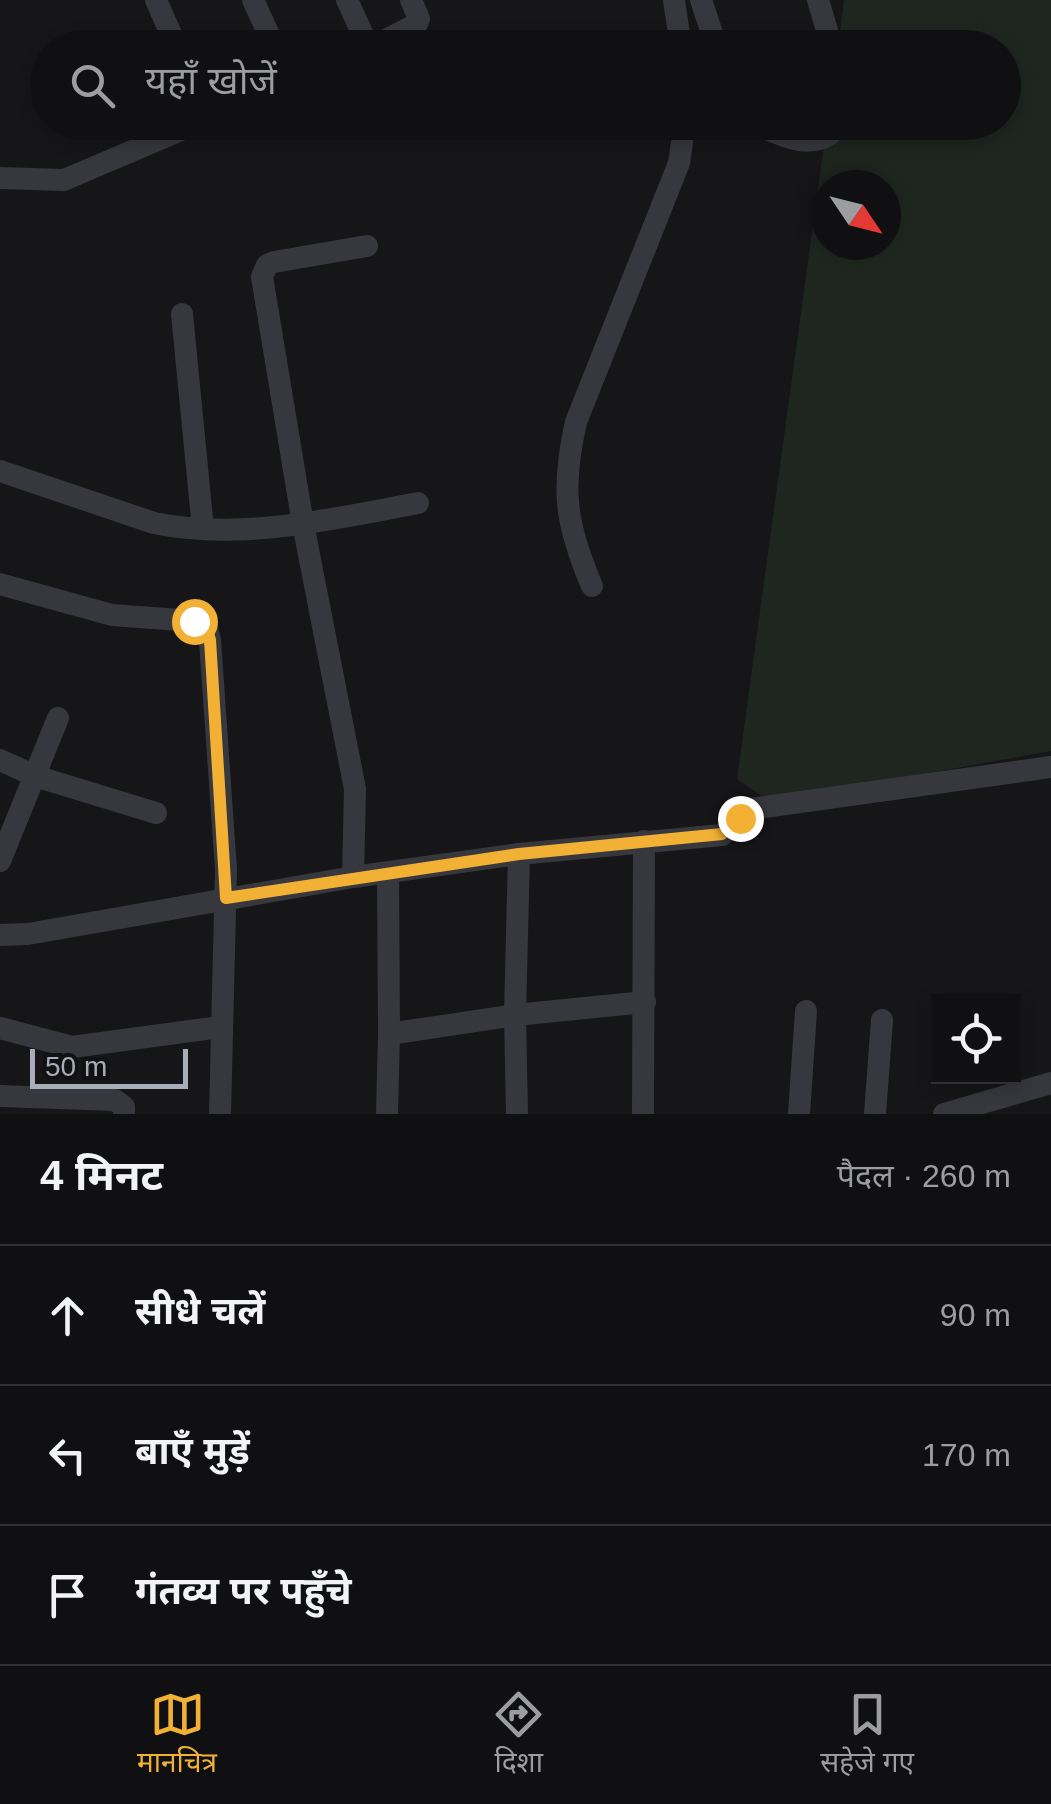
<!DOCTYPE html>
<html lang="hi">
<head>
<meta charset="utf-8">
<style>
  :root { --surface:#101012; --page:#1e1e20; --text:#f1f3f6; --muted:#9c9d9f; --line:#303032; --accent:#f2b134 }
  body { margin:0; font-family:Helvetica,"Noto Sans Devanagari",sans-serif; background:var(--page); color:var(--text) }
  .controls { position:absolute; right:30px; bottom:30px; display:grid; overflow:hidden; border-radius:0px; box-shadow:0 5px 15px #0003 }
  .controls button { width:90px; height:90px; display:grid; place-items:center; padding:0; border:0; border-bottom:2px solid var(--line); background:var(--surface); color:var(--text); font:50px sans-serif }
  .compass { position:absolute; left:811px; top:170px; width:90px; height:90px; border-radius:50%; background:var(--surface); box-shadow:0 5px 15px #0003; rotate:125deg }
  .scale { position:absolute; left:30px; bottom:25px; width:158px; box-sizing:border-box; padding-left:10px; border:5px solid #a8adb8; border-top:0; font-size:28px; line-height:35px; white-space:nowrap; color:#a8adb8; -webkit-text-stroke:8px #111113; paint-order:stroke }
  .stop { position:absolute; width:30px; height:30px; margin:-22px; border:8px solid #f2b134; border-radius:50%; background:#fff }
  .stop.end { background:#f2b134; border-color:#fff; box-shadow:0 2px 10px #0008 }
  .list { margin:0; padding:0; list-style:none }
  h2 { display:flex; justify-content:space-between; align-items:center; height:130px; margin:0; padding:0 40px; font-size:42px }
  h2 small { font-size:32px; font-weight:400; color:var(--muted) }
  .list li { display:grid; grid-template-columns:65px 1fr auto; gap:30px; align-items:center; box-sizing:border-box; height:140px; padding:0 40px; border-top:2px solid var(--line) }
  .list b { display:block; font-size:38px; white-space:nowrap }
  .list em { font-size:32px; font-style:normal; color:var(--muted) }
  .icon { flex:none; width:55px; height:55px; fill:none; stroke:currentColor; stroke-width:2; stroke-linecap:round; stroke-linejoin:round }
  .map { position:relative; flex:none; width:1051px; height:1114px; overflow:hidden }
  .search { position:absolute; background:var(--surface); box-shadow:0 5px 15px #0003; left:30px; right:30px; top:30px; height:110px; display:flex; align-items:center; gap:25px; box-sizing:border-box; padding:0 35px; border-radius:55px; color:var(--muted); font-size:38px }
  .sheet { height:550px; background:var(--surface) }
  nav { display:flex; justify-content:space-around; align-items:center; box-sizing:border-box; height:140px; border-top:2px solid var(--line); background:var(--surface); font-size:28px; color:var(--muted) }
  nav a { display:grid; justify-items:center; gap:5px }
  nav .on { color:var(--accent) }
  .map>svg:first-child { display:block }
</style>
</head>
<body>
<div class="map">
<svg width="1051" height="1114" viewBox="0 0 1051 1114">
  <rect width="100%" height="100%" fill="#161618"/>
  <!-- green -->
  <path fill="#1e261f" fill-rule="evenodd" d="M844 0H1051V751L770 802 737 779 827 123 1004 122V48L838 47ZM826 185H886V245H826Z"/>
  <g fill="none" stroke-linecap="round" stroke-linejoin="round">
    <!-- minor -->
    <path stroke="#37383d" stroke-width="22" d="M156 0 177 48
      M253 0 275 48
      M347 0 369 48
      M674 0 681 48
      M701 0 717 48
      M818 0 832 48
      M370 48 417 24 419 19 411 0
      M753 122C782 137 819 155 842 122
      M0 178 64 180 200 122
      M182 314 203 529
      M0 471 154 523C241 541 333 519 418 503
      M0 584 112 615 194 621 207 630 210 640 226 870 220 1114
      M592 586C565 523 561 488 576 422L679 163 685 122
      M0 760 35 776 156 813
      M0 861 58 718
      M388 873 389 1034
      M353 877 355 789 303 524 262 277 267 265 274 262 367 246
      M0 935 28 934 353 877 519 854 722 835 751 809 1051 767
      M0 1028 72 1047 220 1027
      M0 1096 115 1100 124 1107V1114
      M387 1114 389 1034 515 1015 645 1002
      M517 1114 515 1015 519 854
      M643 1114 644 841
      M799 1114 806 1011
      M875 1114 882 1020
      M944 1114 1051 1083"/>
  </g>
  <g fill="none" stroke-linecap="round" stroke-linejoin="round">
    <!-- route -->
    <path stroke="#f2b134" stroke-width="12" d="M194 621 207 630 210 640 226 898 519 854 722 834 740 818"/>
  </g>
</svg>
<div class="controls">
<button><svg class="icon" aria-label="locate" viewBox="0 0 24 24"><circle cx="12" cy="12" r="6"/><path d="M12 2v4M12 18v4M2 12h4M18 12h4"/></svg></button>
</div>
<svg class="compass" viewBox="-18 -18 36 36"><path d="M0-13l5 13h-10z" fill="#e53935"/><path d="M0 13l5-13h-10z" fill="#9c9d9f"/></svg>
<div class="scale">50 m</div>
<div class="stop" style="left:194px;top:621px"></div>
<div class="stop end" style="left:740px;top:818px"></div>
<div class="search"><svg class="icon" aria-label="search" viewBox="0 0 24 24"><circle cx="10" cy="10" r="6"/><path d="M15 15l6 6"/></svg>यहाँ खोजें</div>
</div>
<section class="sheet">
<h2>4 मिनट<small>पैदल · 260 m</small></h2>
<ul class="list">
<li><svg class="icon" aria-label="ahead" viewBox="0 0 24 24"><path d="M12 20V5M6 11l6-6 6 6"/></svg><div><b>सीधे चलें</b></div><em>90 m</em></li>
<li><svg class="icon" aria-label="left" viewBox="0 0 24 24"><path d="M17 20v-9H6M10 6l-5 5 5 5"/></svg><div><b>बाएँ मुड़ें</b></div><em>170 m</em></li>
<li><svg class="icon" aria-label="arrive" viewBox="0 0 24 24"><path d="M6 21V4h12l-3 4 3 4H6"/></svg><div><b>गंतव्य पर पहुँचे</b></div></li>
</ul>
</section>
<nav>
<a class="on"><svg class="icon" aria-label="map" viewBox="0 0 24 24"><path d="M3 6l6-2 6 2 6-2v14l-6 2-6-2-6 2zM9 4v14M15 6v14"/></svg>मानचित्र</a>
<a><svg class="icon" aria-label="directions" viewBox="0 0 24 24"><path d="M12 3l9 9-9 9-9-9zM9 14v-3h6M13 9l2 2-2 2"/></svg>दिशा</a>
<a><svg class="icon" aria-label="saved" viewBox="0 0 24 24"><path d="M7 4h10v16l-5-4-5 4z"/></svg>सहेजे गए</a>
</nav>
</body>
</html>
